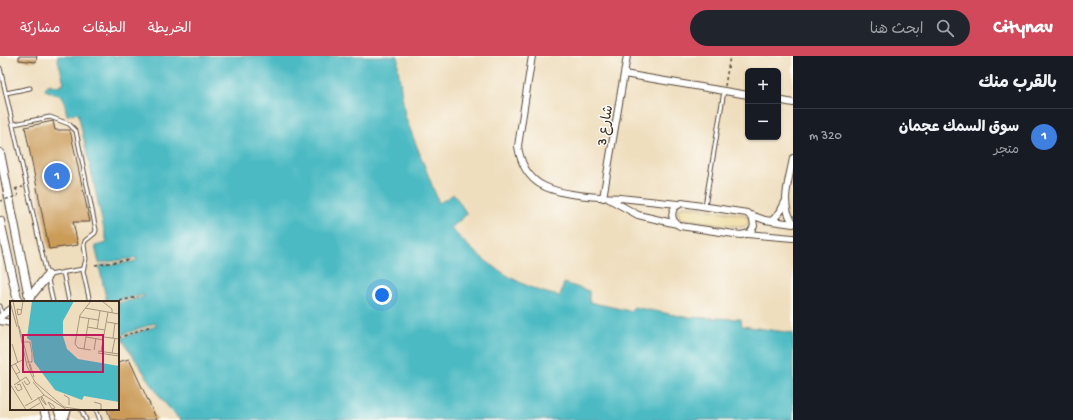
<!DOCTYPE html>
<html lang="ar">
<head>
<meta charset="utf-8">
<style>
  :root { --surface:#171b24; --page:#20242c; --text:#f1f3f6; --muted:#9ea1a6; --line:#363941; --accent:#d1495b }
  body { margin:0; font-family:"Gochi Hand","Playpen Sans Arabic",sans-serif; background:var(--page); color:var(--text); direction:rtl }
  .controls { position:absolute; right:12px; top:12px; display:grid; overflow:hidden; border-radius:6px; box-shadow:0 1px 3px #0004 }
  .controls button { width:36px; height:36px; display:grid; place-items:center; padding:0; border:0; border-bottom:1px solid var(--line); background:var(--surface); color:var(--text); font:20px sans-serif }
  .you { position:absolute; left:382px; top:239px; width:14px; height:14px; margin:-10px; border:3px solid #fff; border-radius:50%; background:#1a73e8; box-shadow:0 0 0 6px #1a73e833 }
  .badge { display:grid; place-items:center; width:26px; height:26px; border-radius:50%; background:var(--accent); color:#fff; font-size:13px; font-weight:700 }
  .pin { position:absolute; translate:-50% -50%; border:2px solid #fff; box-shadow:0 1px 4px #0006 }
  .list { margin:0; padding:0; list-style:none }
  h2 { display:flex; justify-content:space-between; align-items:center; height:52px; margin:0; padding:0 16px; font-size:17px }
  h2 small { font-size:13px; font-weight:400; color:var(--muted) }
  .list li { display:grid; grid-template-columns:26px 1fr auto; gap:12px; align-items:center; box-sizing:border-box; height:56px; padding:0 16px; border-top:1px solid var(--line) }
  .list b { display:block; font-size:15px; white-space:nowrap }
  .list p { margin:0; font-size:13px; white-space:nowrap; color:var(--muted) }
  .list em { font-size:13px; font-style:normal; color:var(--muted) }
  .icon { flex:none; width:22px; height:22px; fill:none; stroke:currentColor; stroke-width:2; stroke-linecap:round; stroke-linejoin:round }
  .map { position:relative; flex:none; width:793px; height:364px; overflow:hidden; direction:ltr }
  header { display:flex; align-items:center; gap:24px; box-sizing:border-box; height:56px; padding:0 20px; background:var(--accent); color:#fff }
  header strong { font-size:19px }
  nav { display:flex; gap:22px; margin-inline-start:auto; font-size:14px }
  .search { width:280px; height:36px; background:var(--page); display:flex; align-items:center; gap:10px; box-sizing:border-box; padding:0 14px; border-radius:22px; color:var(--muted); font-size:15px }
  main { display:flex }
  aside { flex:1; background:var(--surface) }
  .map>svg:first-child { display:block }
</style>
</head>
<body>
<header>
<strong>Citynav</strong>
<div class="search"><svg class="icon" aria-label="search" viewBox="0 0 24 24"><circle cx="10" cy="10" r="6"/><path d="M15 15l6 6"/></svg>ابحث هنا</div>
<nav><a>الخريطة</a><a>الطبقات</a><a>مشاركة</a></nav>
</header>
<main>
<aside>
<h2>بالقرب منك<small></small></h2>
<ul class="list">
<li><span class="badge" style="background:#3f7fe0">1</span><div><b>سوق السمك عجمان</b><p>متجر</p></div><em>320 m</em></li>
</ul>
</aside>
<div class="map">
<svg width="793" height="364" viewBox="0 0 793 364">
  <rect width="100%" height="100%" fill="#fdfcf7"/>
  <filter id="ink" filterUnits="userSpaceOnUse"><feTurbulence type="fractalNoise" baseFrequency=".025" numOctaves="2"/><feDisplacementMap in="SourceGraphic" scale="8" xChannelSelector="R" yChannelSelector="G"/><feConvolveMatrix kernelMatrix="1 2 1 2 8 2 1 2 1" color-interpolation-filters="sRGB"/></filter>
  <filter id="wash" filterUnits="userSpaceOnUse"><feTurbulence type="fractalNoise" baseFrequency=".012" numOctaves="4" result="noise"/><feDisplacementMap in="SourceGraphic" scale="16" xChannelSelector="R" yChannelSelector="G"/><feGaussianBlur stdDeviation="0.9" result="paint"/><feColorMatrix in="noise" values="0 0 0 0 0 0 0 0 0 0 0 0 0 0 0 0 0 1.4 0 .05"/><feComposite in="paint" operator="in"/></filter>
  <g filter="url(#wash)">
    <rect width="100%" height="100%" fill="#efdebe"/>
    <!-- sand -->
    <path fill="#eeda9e" stroke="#94825e" d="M684 150 745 159 749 165 747 169 743 171 681 163 677 156 680 152Z"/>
    <!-- water -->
    <path fill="#4cbac3" stroke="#447270" d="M57 0H398V12L405 60 439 147 454 138 467 158 451 172C478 203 519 233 560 240L564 227 589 235V246L630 255 634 251 685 261 741 263 742 270 793 277V364H180L162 344 121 282 156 270 155 267 119 280 118 278V247L144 241V239L107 246 99 210 137 205V202L99 207 95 190 107 187 78 57 67 59 63 41 45 34 48 28 60 31V28L64 27Z"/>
    <g id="blocks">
      <!-- building -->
      <path fill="#cb9b58" d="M19 0H37L36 6 19 4Z
        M53 65 55 74H70L90 166H73L78 189 49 193 25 71Z
        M129 303 157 364H111L107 353H118V306Z"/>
    </g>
  </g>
  <g filter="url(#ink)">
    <use href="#blocks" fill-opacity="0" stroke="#564536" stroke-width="1"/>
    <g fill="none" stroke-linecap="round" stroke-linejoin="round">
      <!-- lane casing -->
      <g stroke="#564536" stroke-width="5">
        <path id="lane" d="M0 12 53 246
          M6 37 30 32
          M14 68 50 61 69 68 76 75 96 174 95 177 85 185 84 189 86 203 83 215 90 246
          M705 150 724 35
          M63 216 69 246
          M49 219 83 213
          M0 250 2 260
          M81 353 86 364
          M96 353 100 364"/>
      </g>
      <!-- street casing -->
      <g stroke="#564536" stroke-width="8">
        <path id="street" d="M532 0 518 90C520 104 525 117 537 126 556 140 597 141 620 142 640 144 659 146 678 148
          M624 18 748 39
          M778 44 793 47
          M793 102C790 121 779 149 793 166
          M603 142 627 0
          M609 143 638 159 677 168
          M682 147 747 157 753 163 754 170 750 177 741 179 680 170C672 166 670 158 675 151Z
          M751 159 765 164 793 168
          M772 165 780 156 785 146
          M747 178 793 182
          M0 261 11 253
          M0 265 11 267"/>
      </g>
      <!-- secondary casing -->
      <g stroke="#564536" stroke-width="10">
        <path id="secondary" d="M0 97 30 246
          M0 165 18 246
          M29 242 48 219
          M44 353 47 364
          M58 353 62 364
          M63 364 67 353"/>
      </g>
      <!-- path -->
      <path stroke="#564536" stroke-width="1.5" stroke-dasharray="3 3" stroke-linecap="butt" d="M725 30 730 0
        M16 132 18 140
        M15 133 23 131
        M95 209 129 204
        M114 246 138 241
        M118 282 151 270"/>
      <!-- lane -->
      <use href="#lane" stroke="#fff" stroke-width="3"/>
      <!-- street -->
      <use href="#street" stroke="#fff" stroke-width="6"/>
      <!-- secondary -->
      <use href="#secondary" stroke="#fff" stroke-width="8"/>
      <!-- path-bridge -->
      <path stroke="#564536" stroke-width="1.5" stroke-dasharray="3 3" stroke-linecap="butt" d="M0 145 18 140"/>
    </g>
  </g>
  <g text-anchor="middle" stroke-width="3" stroke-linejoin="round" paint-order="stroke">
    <!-- street labels -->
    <g font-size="14" fill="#3b2a1e" stroke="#fdfcf7">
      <text transform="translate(604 69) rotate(-80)" y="5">شارع 3</text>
    </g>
  </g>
  <!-- overview -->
  <g transform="translate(10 245)">
    <rect width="109" height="109" fill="#efdebe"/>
    <path d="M22 0H64L53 20V35L57 48 68 58 109 65V101L74 95 72 99 45 89 24 61 21 40 17 37Z" fill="#4cbac3"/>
    <path fill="none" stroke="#a7967e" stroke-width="1" d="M3 0 17 65 25 81 54 106 74 109M81 0 70 14 65 43 68 47 81 49M92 0 102 8V12M0 1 7 26M75 7 109 13M12 9 7 8 8 14 11 13 13 0M70 16 88 19M97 21 109 23M9 25 21 70M77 26 95 29M87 28 90 10M76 36 94 39M94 36 109 38M103 37 105 22M14 41H20L22 52V61H17M2 43 8 62M74 48 79 17M84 49 86 37M88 50 109 53M91 51 98 11M88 52 109 55M102 52 105 37M5 62 10 71 6 73M20 63 24 76M1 64 10 80M1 65 14 58M12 81 22 99M23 81 34 94 57 109M0 83 16 109M4 84 16 76 20 82 17 84 14 80M5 85 8 90 12 88 10 83 7 84M54 94 59 97V104M28 96 35 109M32 96 36 103V104L31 98ZM38 101 43 104 45 107 42 108ZM84 101 91 103V108L94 109M15 105 34 94M18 109 30 102"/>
    <path fill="#c2185b" fill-opacity="0.15" stroke="#c2185b" stroke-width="2" d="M13 34H93V71H13Z"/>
    <rect width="109" height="109" fill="none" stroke="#3b2a1e" stroke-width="2"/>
  </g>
</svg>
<div class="controls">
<button>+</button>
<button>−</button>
</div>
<div class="you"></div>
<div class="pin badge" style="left:57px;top:120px;background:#3f7fe0">1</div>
</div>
</main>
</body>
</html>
